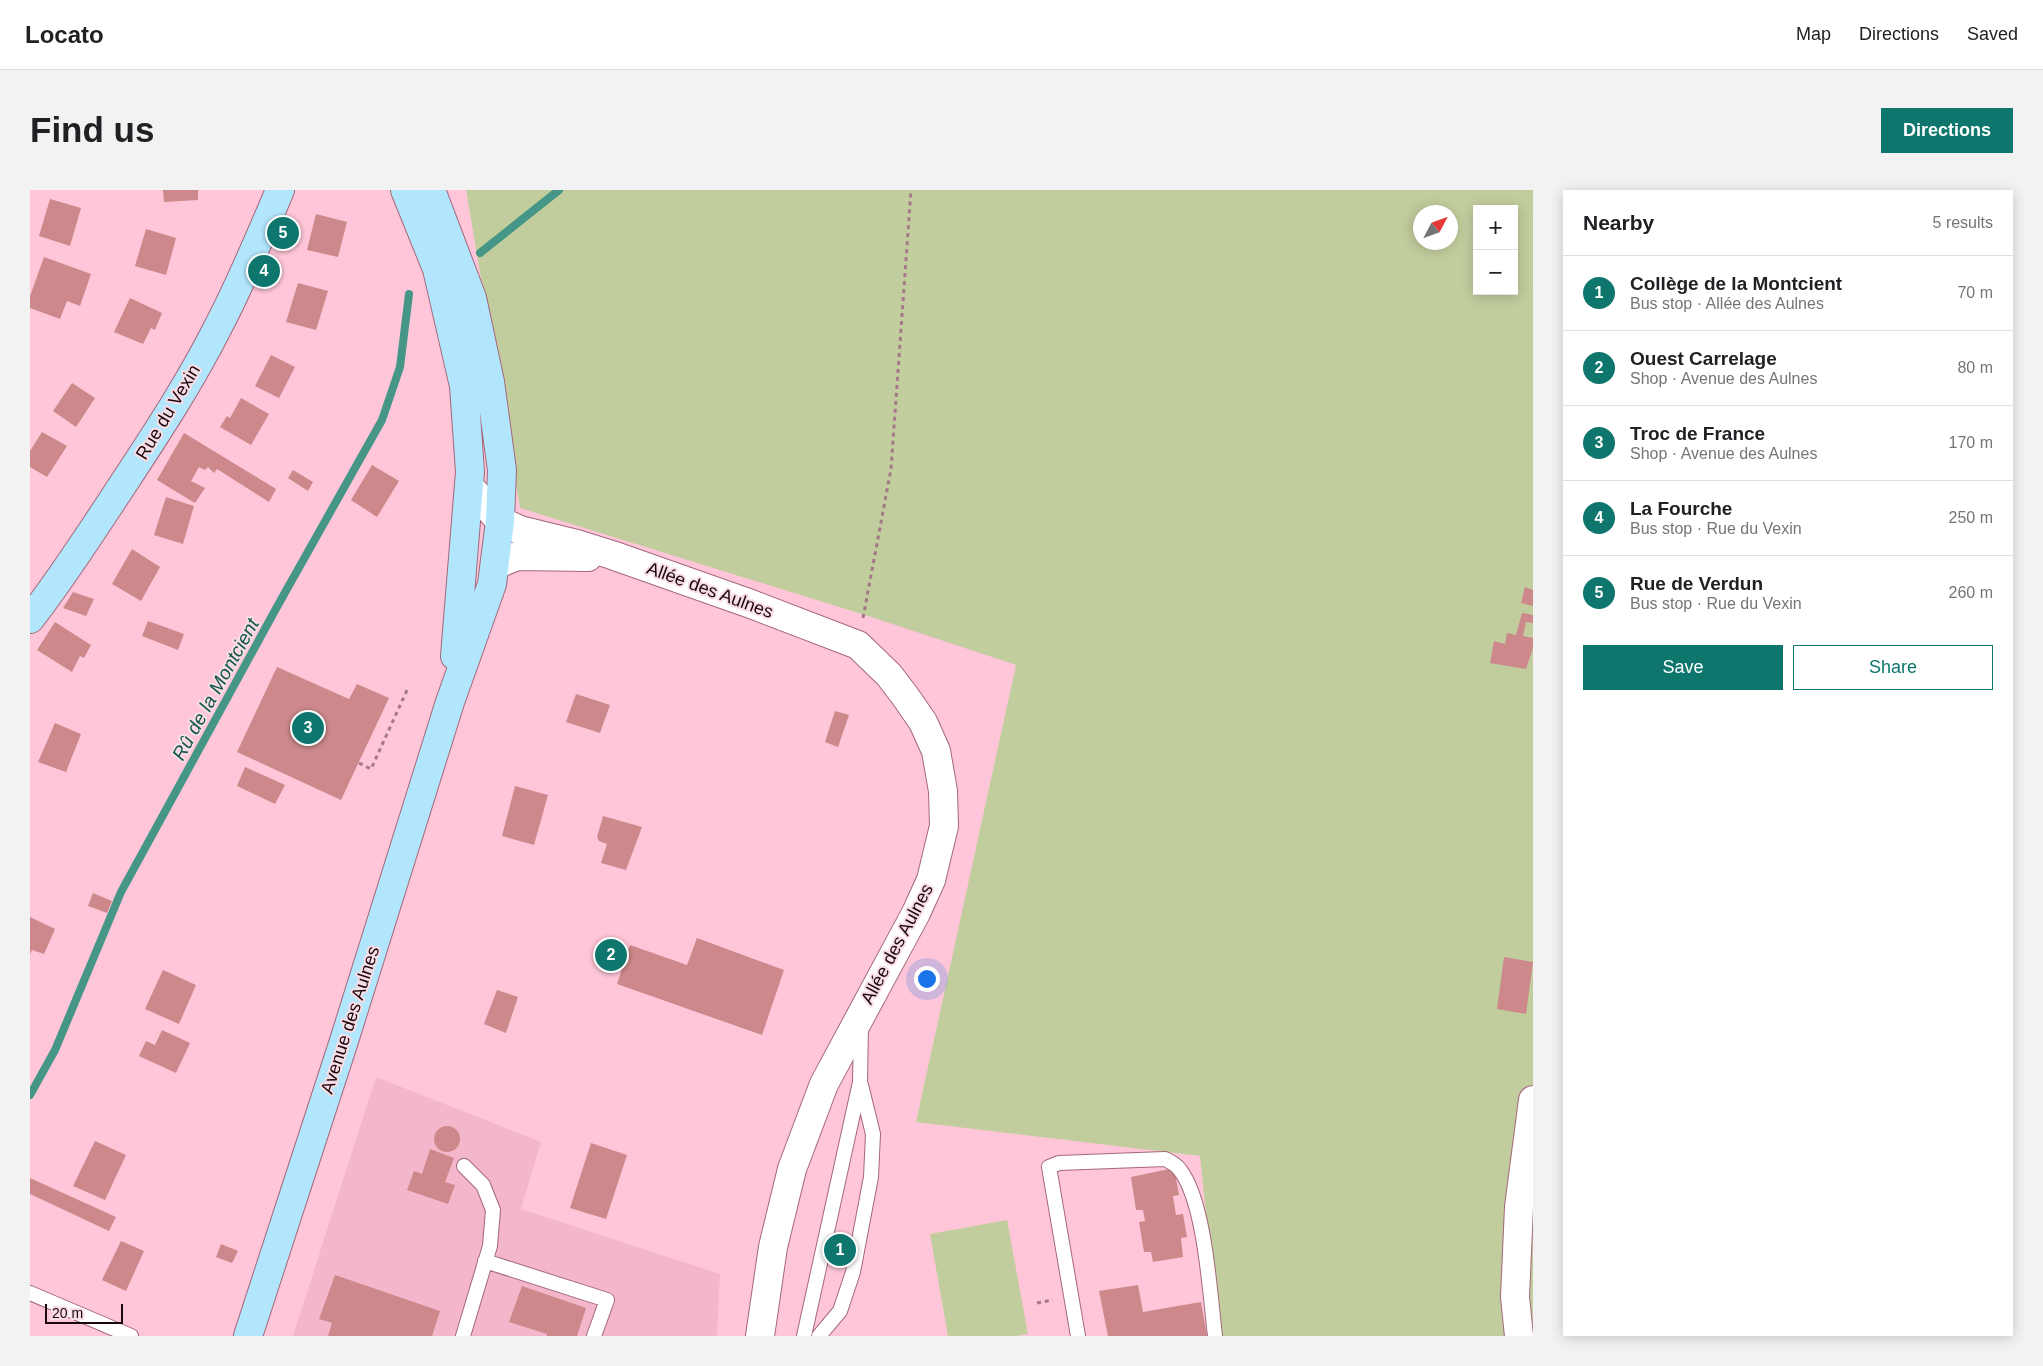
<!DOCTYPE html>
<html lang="en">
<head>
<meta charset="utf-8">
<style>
  :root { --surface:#fff; --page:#f2f2f2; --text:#202124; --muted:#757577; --line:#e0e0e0; --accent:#0f766e }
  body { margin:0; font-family:Helvetica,sans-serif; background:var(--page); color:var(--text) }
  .controls { position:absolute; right:15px; top:15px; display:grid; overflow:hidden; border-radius:0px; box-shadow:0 2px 12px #0003 }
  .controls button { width:45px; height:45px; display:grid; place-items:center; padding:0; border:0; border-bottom:1px solid var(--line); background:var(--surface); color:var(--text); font:25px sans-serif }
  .compass { position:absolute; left:1383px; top:15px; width:45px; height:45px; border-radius:50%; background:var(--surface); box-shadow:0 2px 12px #0003; rotate:49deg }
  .scale { position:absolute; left:15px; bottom:12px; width:78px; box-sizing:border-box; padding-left:5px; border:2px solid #1b060e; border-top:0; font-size:14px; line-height:18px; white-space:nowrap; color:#1b060e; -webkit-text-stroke:4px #f9dde5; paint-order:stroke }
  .you { position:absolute; left:896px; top:788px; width:18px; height:18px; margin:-12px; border:4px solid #fff; border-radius:50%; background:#1a73e8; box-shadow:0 0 0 8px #1a73e833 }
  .badge { display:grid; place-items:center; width:32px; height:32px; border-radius:50%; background:var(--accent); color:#fff; font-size:16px; font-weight:700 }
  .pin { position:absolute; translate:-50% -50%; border:2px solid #fff; box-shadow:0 1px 5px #0006 }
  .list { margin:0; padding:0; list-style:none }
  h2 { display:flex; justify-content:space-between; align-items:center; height:65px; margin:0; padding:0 20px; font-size:21px }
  h2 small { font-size:16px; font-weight:400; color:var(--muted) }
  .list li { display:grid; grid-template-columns:32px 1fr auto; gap:15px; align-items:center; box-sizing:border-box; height:75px; padding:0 20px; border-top:1px solid var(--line) }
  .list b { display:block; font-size:19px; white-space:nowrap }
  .list p { margin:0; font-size:16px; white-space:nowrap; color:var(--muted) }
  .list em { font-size:16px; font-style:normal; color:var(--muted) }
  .actions { display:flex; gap:10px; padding:15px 20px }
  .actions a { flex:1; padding:11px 0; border:1px solid var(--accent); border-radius:0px; text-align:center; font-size:18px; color:var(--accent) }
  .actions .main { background:var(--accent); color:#fff }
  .map { position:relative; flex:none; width:1503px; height:1146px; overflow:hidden; border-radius:0px }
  header { display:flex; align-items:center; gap:30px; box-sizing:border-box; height:70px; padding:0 25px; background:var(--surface); border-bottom:1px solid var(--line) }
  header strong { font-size:24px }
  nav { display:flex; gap:28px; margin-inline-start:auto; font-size:18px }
  .intro { display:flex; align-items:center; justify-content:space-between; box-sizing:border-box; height:120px; padding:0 30px }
  h1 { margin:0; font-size:35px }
  .button { padding:12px 22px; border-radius:0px; background:var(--accent); color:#fff; font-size:18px; font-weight:700 }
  main { display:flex; gap:30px; padding:0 30px }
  aside { flex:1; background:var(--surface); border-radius:0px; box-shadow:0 2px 12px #0003 }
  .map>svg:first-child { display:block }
</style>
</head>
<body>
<header>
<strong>Locato</strong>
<nav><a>Map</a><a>Directions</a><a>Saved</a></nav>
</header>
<div class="intro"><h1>Find us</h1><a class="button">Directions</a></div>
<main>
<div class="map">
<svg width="1503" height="1146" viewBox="0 0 1503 1146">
  <rect width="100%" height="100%" fill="#fec6d8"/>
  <!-- built -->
  <path fill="#f4b6ca" d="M346 887 511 952 491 1019 690 1084 687 1146H263Z"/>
  <!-- green -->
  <path fill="#c2cd9d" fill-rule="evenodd" d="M436 0H1503V1146H1189L1170 966 886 932 986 475 835 425 490 318ZM1447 19H1484V101H1447ZM1390 22H1420V52H1390Z
    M977 1030 998 1144 986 1146H918L900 1044Z"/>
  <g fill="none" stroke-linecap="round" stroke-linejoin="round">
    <!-- stream -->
    <path stroke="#459686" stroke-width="8" d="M450 63 529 0
      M0 905 25 860 91 702 248 415 352 230 370 177 379 104"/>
  </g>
  <!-- building -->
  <path fill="#cc888a" d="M133 0H168V10L134 12Z
    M20 9 51 18 40 56 9 46Z
    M286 24 317 32 308 67 277 60Z
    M116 39 146 48 136 85 105 76Z
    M14 67 61 84 50 116 37 111 30 129 0 118V106Z
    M268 93 298 101 286 140 256 132Z
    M100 108 132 123 125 140 121 138 113 154 84 142Z
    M241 165 265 177 249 208 225 196Z
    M42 193 65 208 46 237 23 221Z
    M211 208 239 224 221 255 190 237 197 226 200 228Z
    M12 242 37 256 17 287 0 277V261Z
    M154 243 246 299 239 312 187 279 184 283 178 277 175 280 169 277 161 291 175 298 165 313 127 290Z
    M342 275 369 291 347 327 321 310Z
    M263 280 283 292 278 301 258 288Z
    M136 307 164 316 153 354 124 345Z
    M102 359 130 377 111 411 82 394Z
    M1495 397 1503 400V416L1491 413Z
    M43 402 64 409 56 426 33 418Z
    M1492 423 1503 425V433L1496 432 1493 446 1503 448V458L1496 479 1460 473 1464 451 1475 454 1477 443 1486 445Z
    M118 431 154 444 148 460 112 446Z
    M25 432 61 455 54 468 50 466 42 482 7 460Z
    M247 477 319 509 327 494 359 508 311 610 207 562Z
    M546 504 580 515 570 543 536 532Z
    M805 521 819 525 808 557 795 552Z
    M25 533 51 544 36 582 8 572Z
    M215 577 255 595 245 614 207 596Z
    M485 596 518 605 504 655 472 646Z
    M573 626 612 637 596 680 571 673 577 654 569 651 567 647Z
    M63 703 82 711 77 723 58 716Z
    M0 727 25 739 14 764 2 760 0 764Z
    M667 748 754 780 732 845 587 794 600 755 657 775Z
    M1474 767 1503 772 1496 824 1467 819Z
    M133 780 166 795 149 834 115 819Z
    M467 800 488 807 476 843 454 834Z
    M132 840 160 853 146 883 109 866 116 851 125 855Z
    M404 949a13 13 0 1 1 26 0a13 13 0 1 1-26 0Z
    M65 951 96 965 75 1010 43 996Z
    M561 953 597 965 576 1029 540 1018Z
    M400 959 424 968 415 992 425 995 418 1014 377 1000 384 981 392 984Z
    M1144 978 1149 1005 1143 1006 1146 1025 1153 1024 1157 1047 1151 1048 1153 1067 1123 1072 1121 1062H1114L1109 1032 1115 1031 1113 1020H1106L1101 987Z
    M0 988 86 1027 79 1041 0 1004Z
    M91 1051 114 1061 96 1101 72 1090Z
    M191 1054 208 1061 202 1073 186 1067Z
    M305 1085 410 1121 402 1146H298L302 1133 289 1129Z
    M1108 1095 1113 1122 1171 1112 1177 1146H1078L1069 1101Z
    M492 1096 556 1118 547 1146H517V1144L479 1132Z"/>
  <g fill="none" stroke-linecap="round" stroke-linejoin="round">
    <!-- service casing -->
    <g stroke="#a4677b" stroke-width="16">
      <path id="service" d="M455 1071 577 1110 564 1146
        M0 1103 101 1146
        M433 1146 460 1056 463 1020 453 995 434 976
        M774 1146 830 892 831 836
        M789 1146 810 1121 823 1082 841 987 843 944 831 895
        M1048 1146 1019 977 1029 973 1135 969C1141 972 1146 974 1150 980 1175 1012 1180 1104 1185 1146"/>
    </g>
    <!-- minor casing -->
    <g stroke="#a4677b" stroke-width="30">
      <path id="minor" d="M439 296 470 331 490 340 547 354 582 365 721 414 828 455 859 485 875 506 893 532 906 561 913 601 914 636 901 690 886 723 794 894 762 979 743 1057 730 1146
        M465 375 487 366 558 367"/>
    </g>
    <!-- tertiary casing -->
    <g stroke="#a4677b" stroke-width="30">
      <path id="tertiary" d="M1489 1146 1485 1107 1489 1017 1503 910"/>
    </g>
    <!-- secondary casing -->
    <g stroke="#a4677b" stroke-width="30">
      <path id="secondary" d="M375 0 407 79 434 196 440 282 425 466
        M0 429C29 392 54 353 80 314 118 256 158 197 189 135 212 91 231 45 250 0
        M218 1146 313 854 420 512 462 394 470 331 472 280 460 192 442 108 401 0"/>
    </g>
    <!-- path -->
    <path stroke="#a37987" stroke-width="3" stroke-dasharray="4 4" stroke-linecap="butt" d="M833 428 861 279 881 0
      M329 573 341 579 378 498
      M1007 1113 1023 1110"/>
    <!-- service -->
    <use href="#service" stroke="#fff" stroke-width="14"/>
    <!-- minor -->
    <use href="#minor" stroke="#fff" stroke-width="28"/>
    <!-- tertiary -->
    <use href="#tertiary" stroke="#fff" stroke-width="28"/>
    <!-- secondary -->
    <use href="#secondary" stroke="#b2e6fc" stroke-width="28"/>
  </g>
  <g text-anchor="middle" stroke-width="4" stroke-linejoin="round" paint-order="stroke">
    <!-- street labels -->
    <g font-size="18" fill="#1b060e" stroke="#f9dde5">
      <text transform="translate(138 222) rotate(-59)" y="6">Rue du Vexin</text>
      <text transform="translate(680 400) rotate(20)" y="6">Allée des Aulnes</text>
      <text transform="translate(867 754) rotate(-62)" y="6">Allée des Aulnes</text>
      <text transform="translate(320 830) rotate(-72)" y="6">Avenue des Aulnes</text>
    </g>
    <!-- water labels -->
    <g font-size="19" font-style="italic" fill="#105549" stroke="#f9dde5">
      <text transform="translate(185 499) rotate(-61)" y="7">Rû de la Montcient</text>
    </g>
  </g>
</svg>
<div class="controls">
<button>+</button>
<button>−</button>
</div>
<svg class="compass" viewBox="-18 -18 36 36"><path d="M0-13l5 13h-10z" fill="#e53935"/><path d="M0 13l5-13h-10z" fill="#757577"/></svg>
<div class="scale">20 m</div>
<div class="you"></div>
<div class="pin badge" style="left:810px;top:1060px">1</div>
<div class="pin badge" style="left:581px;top:765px">2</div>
<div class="pin badge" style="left:278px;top:538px">3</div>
<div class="pin badge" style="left:234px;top:81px">4</div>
<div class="pin badge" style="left:253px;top:43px">5</div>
</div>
<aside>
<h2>Nearby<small>5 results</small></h2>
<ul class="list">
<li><span class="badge">1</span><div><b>Collège de la Montcient</b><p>Bus stop · Allée des Aulnes</p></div><em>70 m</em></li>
<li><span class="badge">2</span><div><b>Ouest Carrelage</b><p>Shop · Avenue des Aulnes</p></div><em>80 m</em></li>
<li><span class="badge">3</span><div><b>Troc de France</b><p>Shop · Avenue des Aulnes</p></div><em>170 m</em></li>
<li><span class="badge">4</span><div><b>La Fourche</b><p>Bus stop · Rue du Vexin</p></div><em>250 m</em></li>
<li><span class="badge">5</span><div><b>Rue de Verdun</b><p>Bus stop · Rue du Vexin</p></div><em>260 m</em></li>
</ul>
<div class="actions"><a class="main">Save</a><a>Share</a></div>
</aside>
</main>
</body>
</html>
